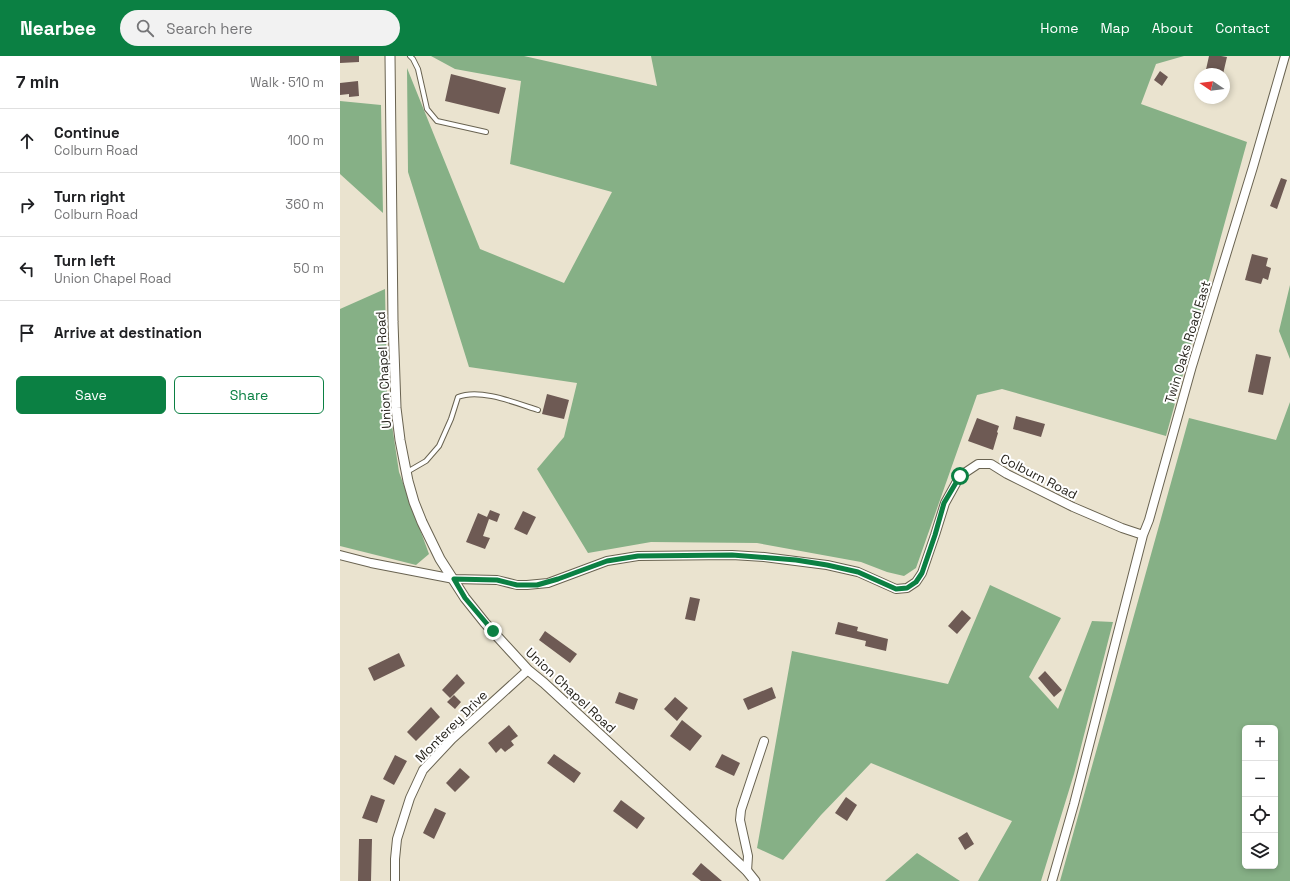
<!DOCTYPE html>
<html lang="en">
<head>
<meta charset="utf-8">
<style>
  :root { --surface:#fff; --page:#f2f2f2; --text:#202124; --muted:#757577; --line:#e0e0e0; --accent:#0b8043 }
  body { margin:0; font-family:"Space Grotesk",sans-serif; background:var(--page); color:var(--text) }
  .controls { position:absolute; right:12px; bottom:12px; display:grid; overflow:hidden; border-radius:6px; box-shadow:0 2px 6px #0003 }
  .controls button { width:36px; height:36px; display:grid; place-items:center; padding:0; border:0; border-bottom:1px solid var(--line); background:var(--surface); color:var(--text); font:20px sans-serif }
  .compass { position:absolute; left:854px; top:12px; width:36px; height:36px; border-radius:50%; background:var(--surface); box-shadow:0 2px 6px #0003; rotate:283deg }
  .stop { position:absolute; width:12px; height:12px; margin:-9px; border:3px solid #0b8043; border-radius:50%; background:#fff }
  .stop.end { background:#0b8043; border-color:#fff; box-shadow:0 1px 4px #0008 }
  .list { margin:0; padding:0; list-style:none }
  h2 { display:flex; justify-content:space-between; align-items:center; height:52px; margin:0; padding:0 16px; font-size:17px }
  h2 small { font-size:13px; font-weight:400; color:var(--muted) }
  .list li { display:grid; grid-template-columns:26px 1fr auto; gap:12px; align-items:center; box-sizing:border-box; height:64px; padding:0 16px; border-top:1px solid var(--line) }
  .list b { display:block; font-size:15px; white-space:nowrap }
  .list p { margin:0; font-size:13px; white-space:nowrap; color:var(--muted) }
  .list em { font-size:13px; font-style:normal; color:var(--muted) }
  .actions { display:flex; gap:8px; padding:12px 16px }
  .actions a { flex:1; padding:9px 0; border:1px solid var(--accent); border-radius:6px; text-align:center; font-size:14px; color:var(--accent) }
  .actions .main { background:var(--accent); color:#fff }
  .icon { flex:none; width:22px; height:22px; fill:none; stroke:currentColor; stroke-width:2; stroke-linecap:round; stroke-linejoin:round }
  .map { position:relative; flex:none; width:950px; height:825px; overflow:hidden }
  header { display:flex; align-items:center; gap:24px; box-sizing:border-box; height:56px; padding:0 20px; background:var(--accent); color:#fff }
  header strong { font-size:19px }
  nav { display:flex; gap:22px; margin-inline-start:auto; font-size:14px }
  .search { width:280px; height:36px; background:var(--page); display:flex; align-items:center; gap:10px; box-sizing:border-box; padding:0 14px; border-radius:22px; color:var(--muted); font-size:15px }
  main { display:flex }
  aside { flex:1; background:var(--surface) }
  .map>svg:first-child { display:block }
</style>
</head>
<body>
<header>
<strong>Nearbee</strong>
<div class="search"><svg class="icon" aria-label="search" viewBox="0 0 24 24"><circle cx="10" cy="10" r="6"/><path d="M15 15l6 6"/></svg>Search here</div>
<nav><a>Home</a><a>Map</a><a>About</a><a>Contact</a></nav>
</header>
<main>
<aside>
<h2>7 min<small>Walk · 510 m</small></h2>
<ul class="list">
<li><svg class="icon" aria-label="ahead" viewBox="0 0 24 24"><path d="M12 20V5M6 11l6-6 6 6"/></svg><div><b>Continue</b><p>Colburn Road</p></div><em>100 m</em></li>
<li><svg class="icon" aria-label="right" viewBox="0 0 24 24"><path d="M7 20v-9h11M14 6l5 5-5 5"/></svg><div><b>Turn right</b><p>Colburn Road</p></div><em>360 m</em></li>
<li><svg class="icon" aria-label="left" viewBox="0 0 24 24"><path d="M17 20v-9H6M10 6l-5 5 5 5"/></svg><div><b>Turn left</b><p>Union Chapel Road</p></div><em>50 m</em></li>
<li><svg class="icon" aria-label="arrive" viewBox="0 0 24 24"><path d="M6 21V4h12l-3 4 3 4H6"/></svg><div><b>Arrive at destination</b></div></li>
</ul>
<div class="actions"><a class="main">Save</a><a>Share</a></div>
</aside>
<div class="map">
<svg width="950" height="825" viewBox="0 0 950 825">
  <rect width="100%" height="100%" fill="#eae3cf"/>
  <!-- forest -->
  <path fill="#86b086" fill-rule="evenodd" d="M91 0H184L317 30 311 0H844L816 8 801 48 907 86 826 380 662 333 637 339 576 512 564 520 547 516 521 506 417 487 311 486 248 497 197 413 224 381 237 327 129 311 68 116 67 12 140 193 224 227 272 136 170 108 181 25 115 13Z
    M0 45 41 49 43 157 0 118Z
    M950 229V303L939 275Z
    M45 233 47 336 59 416 89 498 76 509 0 490V253Z
    M950 346V825H720L849 362 936 384ZM905 672H935V810H905Z
    M650 529 721 562 689 621 718 653 752 565 773 566 734 718 701 825H638L672 765 531 707 481 759 443 804 417 792 452 595 608 628Z
    M577 797 620 825H545Z"/>
  <!-- building -->
  <path fill="#6e5a54" d="M0 0H19V6L0 7Z
    M869 0H881L887 1 883 18H865Z
    M820 15 828 21 822 30 814 24Z
    M111 18 166 32 159 58 105 45Z
    M18 25 19 40 9 41V38L0 39V27Z
    M941 122 947 124 937 153 930 150Z
    M912 198 928 202 926 210 931 212 928 224 923 222 921 228 905 224Z
    M916 298 931 301 923 339 908 336Z
    M207 338 229 344 224 363 202 358Z
    M676 360 705 368 701 381 673 373Z
    M637 362 659 370 657 376 658 377 653 394 628 385Z
    M150 454 160 458 157 466 149 463 143 480 150 482 145 493 126 486 138 457 147 461Z
    M183 455 196 461 187 479 174 473Z
    M350 541 360 543 355 565 345 563Z
    M622 554 631 562 617 578 608 570Z
    M498 566 518 571 517 575 548 583 546 595 525 590 526 585 495 578Z
    M205 575 237 598 230 607 199 584Z
    M59 597 65 610 34 625 28 612Z
    M705 615 722 634 714 641 698 622Z
    M117 618 125 627 110 642 102 634Z
    M432 631 436 642 408 654 403 643Z
    M279 636 298 643 294 654 275 647Z
    M114 639 121 646 115 653 107 646Z
    M335 641 348 652 337 665 324 653Z
    M91 651 100 661 76 685 67 676Z
    M342 664 362 680 350 695 330 680Z
    M169 669 178 680 171 685 174 689 165 696 161 692 156 697 148 687Z
    M214 698 241 717 234 727 207 707Z
    M382 698 400 707 394 720 375 711Z
    M55 699 67 705 54 729 43 723Z
    M120 712 130 721 115 736 106 727Z
    M31 739 45 744 37 767 22 762Z
    M506 741 517 749 507 765 495 757Z
    M281 744 305 762 297 773 273 755Z
    M95 752 106 757 94 783 83 777Z
    M627 776 634 788 625 794 618 782Z
    M19 783H32L31 825H18Z
    M361 807 382 825H361L352 818Z"/>
  <g fill="none" stroke-linecap="round" stroke-linejoin="round">
    <!-- service casing -->
    <g stroke="#696351" stroke-width="6">
      <path id="service" d="M70 0 73 3 78 13 87 53 97 65 146 76
        M67 416 86 405 99 390 111 363 118 341C140 332 176 347 198 354"/>
    </g>
    <!-- minor casing -->
    <g stroke="#696351" stroke-width="10">
      <path id="minor" d="M0 499 31 507 114 523 157 524 177 529H187L208 527 267 505 298 500 392 499 424 501 487 509 518 516 556 533 567 532 576 526 582 517 595 479 605 447 620 420 638 408H651L667 418 733 451 782 472 803 479
        M407 815 408 800 400 764 401 754 424 685
        M55 825V803L57 783 70 742 83 714 112 683 188 614
        M712 825 734 748 803 479 809 464 852 310 913 111 945 0"/>
    </g>
    <!-- tertiary casing -->
    <g stroke="#696351" stroke-width="11">
      <path id="tertiary" d="M50 0 53 266 56 352 60 384 68 425 74 446 82 466 100 503 125 542 145 567 188 614 204 627 368 778 407 815 415 825"/>
    </g>
    <!-- service -->
    <use href="#service" stroke="#fff" stroke-width="4"/>
    <!-- minor -->
    <use href="#minor" stroke="#fff" stroke-width="8"/>
    <!-- tertiary -->
    <use href="#tertiary" stroke="#fff" stroke-width="9"/>
  </g>
  <g fill="none" stroke-linecap="round" stroke-linejoin="round">
    <!-- route -->
    <path stroke="#0b8043" stroke-width="5" d="M153 575 125 542 114 523 157 524 177 529H197L218 523 267 505 298 500 392 499 456 504 487 509 518 516 556 533 567 532 576 526 582 517 595 479 604 447 620 420"/>
  </g>
  <g text-anchor="middle" stroke-width="4" stroke-linejoin="round" paint-order="stroke">
    <!-- street labels -->
    <g font-size="13" fill="#27241d" stroke="#fff">
      <text transform="translate(847 286) rotate(-73)" y="5">Twin Oaks Road East</text>
      <text transform="translate(43 314) rotate(-93)" y="5">Union Chapel Road</text>
      <text transform="translate(699 420) rotate(27)" y="5">Colburn Road</text>
      <text transform="translate(231 634) rotate(43)" y="5">Union Chapel Road</text>
      <text transform="translate(111 670) rotate(-45)" y="5">Monterey Drive</text>
    </g>
  </g>
</svg>
<div class="controls">
<button>+</button>
<button>−</button>
<button><svg class="icon" aria-label="locate" viewBox="0 0 24 24"><circle cx="12" cy="12" r="6"/><path d="M12 2v4M12 18v4M2 12h4M18 12h4"/></svg></button>
<button><svg class="icon" aria-label="layers" viewBox="0 0 24 24"><path d="M12 4l9 5-9 5-9-5zM3 14l9 5 9-5"/></svg></button>
</div>
<svg class="compass" viewBox="-18 -18 36 36"><path d="M0-13l5 13h-10z" fill="#e53935"/><path d="M0 13l5-13h-10z" fill="#757577"/></svg>
<div class="stop" style="left:620px;top:420px"></div>
<div class="stop end" style="left:153px;top:575px"></div>
</div>
</main>
</body>
</html>
